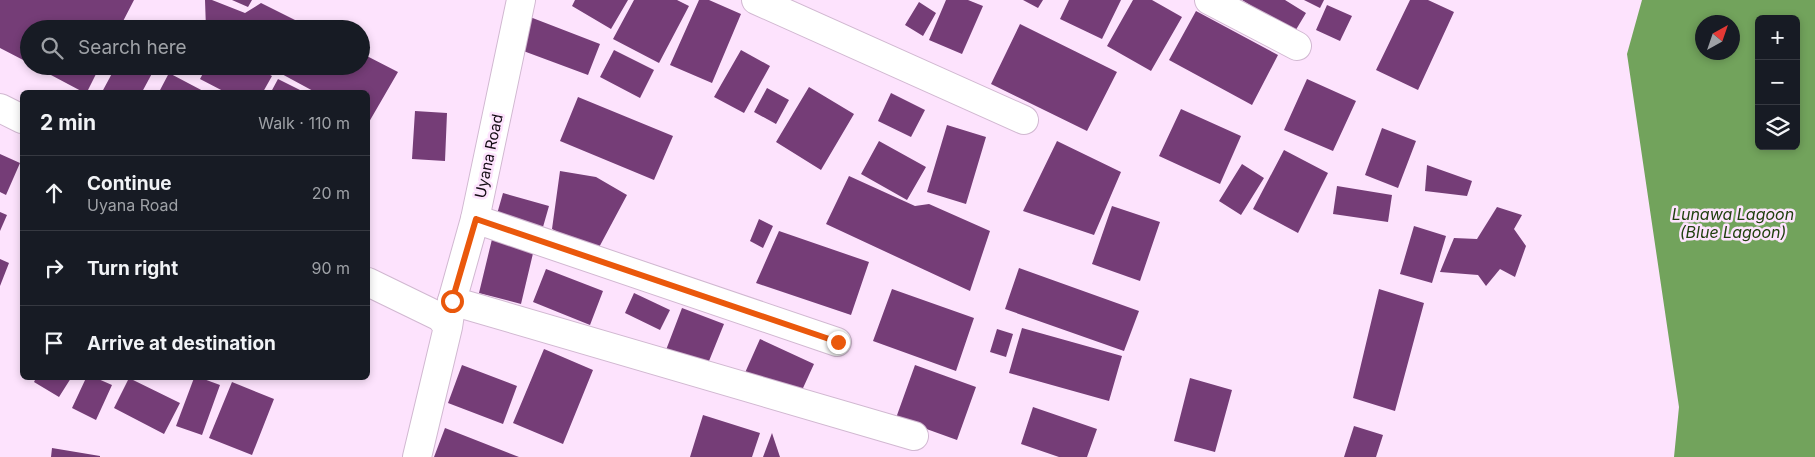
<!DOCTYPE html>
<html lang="en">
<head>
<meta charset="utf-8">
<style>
  :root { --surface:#171b24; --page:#20242c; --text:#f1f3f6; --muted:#9ea1a6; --line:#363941 }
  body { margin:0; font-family:Inter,sans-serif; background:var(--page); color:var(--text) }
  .controls { position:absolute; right:15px; top:15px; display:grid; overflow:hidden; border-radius:8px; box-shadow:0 2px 8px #0003 }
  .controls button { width:45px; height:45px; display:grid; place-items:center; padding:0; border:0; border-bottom:1px solid var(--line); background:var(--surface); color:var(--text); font:25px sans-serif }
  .compass { position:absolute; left:1695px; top:15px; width:45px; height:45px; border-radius:50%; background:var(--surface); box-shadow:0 2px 8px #0003; rotate:40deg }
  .stop { position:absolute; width:15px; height:15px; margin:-11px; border:4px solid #ea580c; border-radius:50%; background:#fff }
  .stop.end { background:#ea580c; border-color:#fff; box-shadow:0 1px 5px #0008 }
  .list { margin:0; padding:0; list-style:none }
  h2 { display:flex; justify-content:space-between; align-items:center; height:65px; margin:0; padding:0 20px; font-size:21px }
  h2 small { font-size:16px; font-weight:400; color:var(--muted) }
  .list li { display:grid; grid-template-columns:32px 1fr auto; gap:15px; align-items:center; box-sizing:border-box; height:75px; padding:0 20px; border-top:1px solid var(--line) }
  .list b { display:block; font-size:19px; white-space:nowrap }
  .list p { margin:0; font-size:16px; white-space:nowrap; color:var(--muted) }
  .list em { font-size:16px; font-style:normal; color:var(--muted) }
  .icon { flex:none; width:28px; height:28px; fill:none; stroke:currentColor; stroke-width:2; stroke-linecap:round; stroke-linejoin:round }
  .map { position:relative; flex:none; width:1815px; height:457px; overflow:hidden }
  .search { position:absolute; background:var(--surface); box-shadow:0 2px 8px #0003; left:20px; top:20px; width:350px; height:55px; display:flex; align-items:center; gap:12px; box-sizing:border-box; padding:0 18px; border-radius:28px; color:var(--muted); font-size:19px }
  .panel { position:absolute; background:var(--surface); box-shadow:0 2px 8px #0003; left:20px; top:90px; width:350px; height:290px; border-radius:8px }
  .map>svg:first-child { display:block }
</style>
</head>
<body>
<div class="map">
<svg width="1815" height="457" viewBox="0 0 1815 457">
  <rect width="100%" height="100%" fill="#fde3fd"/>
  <!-- water -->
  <path fill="#72a35c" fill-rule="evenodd" d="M1642 0H1815V457H1674L1679 407 1627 54ZM1759 19H1796V146H1759ZM1702 22H1732V52H1702Z"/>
  <!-- building -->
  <path fill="#753d77" d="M0 0H134L119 29H29V63L0 48Z
    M205 0H212L245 13 261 3 313 29H206Z
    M232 0H252L248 7Z
    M575 0H628L611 29 572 6Z
    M634 0H677L689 6 659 63 613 39Z
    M699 0H709L741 14 712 83 670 65Z
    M946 0H968L983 6 962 54 929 40Z
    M1023 0H1043L1038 8Z
    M1069 0H1121L1102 39 1060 19Z
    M1133 0H1152L1182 17 1151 71 1107 46Z
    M1242 0H1285L1306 13 1294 33Z
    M1304 0H1324L1320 8Z
    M1410 0H1428L1454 12 1418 90 1376 70Z
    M919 2 936 13 923 36 905 25Z
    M1327 5 1352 16 1340 41 1316 30Z
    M1196 11 1278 55 1252 105 1169 60Z
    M530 17 600 44 588 75 518 49Z
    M1020 24 1117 72 1087 131 991 84Z
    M614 50 654 70 640 98 600 77Z
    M741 50 770 66 744 113 714 97Z
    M361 53 398 72 369 122 368 121V92H315L267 66H361Z
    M34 66H100L87 92H83Z
    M116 66H156L142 92H102Z
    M207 66H254L272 76 263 92H225L200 79Z
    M169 73 205 92H159Z
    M278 79 304 92H271Z
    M1307 79 1356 101 1333 151 1284 130Z
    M809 87 854 114 821 170 776 142Z
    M767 88 789 100 776 124 754 112Z
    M891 93 925 110 911 137 878 121Z
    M578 97 673 136 654 180 560 141Z
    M1181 109 1241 136 1220 184 1159 156Z
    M415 111 447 113 445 161 412 159Z
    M947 125 986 137 966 204 927 192Z
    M1382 128 1416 141 1398 188 1365 175Z
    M879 141 926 167 907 200 861 174Z
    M1057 141 1121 172 1094 235 1023 211Z
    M1284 150 1328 173 1298 233 1253 209Z
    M0 154 20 163 6 195 0 192Z
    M1242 164 1264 178 1241 215 1219 201Z
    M1427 165 1472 181 1467 196 1425 191Z
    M560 171 596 177 627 195 596 253 552 229Z
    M849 176 915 206 929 204 990 231 970 291 826 224Z
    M1337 186 1392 195 1388 222 1333 214Z
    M503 193 549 206 541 234 495 221Z
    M1112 206 1160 222 1140 281 1092 264Z
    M1497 207 1522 215 1514 229 1526 246 1515 277 1500 269 1486 286 1478 275 1440 272 1454 238 1477 239Z
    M0 212 7 215 0 231Z
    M759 219 773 226 763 248 750 241Z
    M1414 226 1446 236 1432 283 1400 274Z
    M779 231 869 262 851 315 756 283Z
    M493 235 535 245 521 304 479 293Z
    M0 259 9 263 0 286Z
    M1019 268 1139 311 1124 351 1005 309Z
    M546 269 603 291 590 325 533 302Z
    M892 289 974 318 956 371 873 341Z
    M1379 289 1424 303 1395 411 1353 398Z
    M634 293 670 310 660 330 625 313Z
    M682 308 724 324 707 366 666 350Z
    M1022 328 1122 356 1109 401 1009 373Z
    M997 329 1013 334 1006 357 990 352Z
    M760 339 814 364 798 399 744 375Z
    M544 349 593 370 563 444 513 423Z
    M462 365 517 386 503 424 448 403Z
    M915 365 976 387 957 440 896 418Z
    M36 378H71L59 397 34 382Z
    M86 378H96L112 385 96 420 72 408Z
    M129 378 180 403 164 434 114 408Z
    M194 378H201L220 385 202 435 176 426Z
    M1190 378 1232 390 1215 452 1174 441Z
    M232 382 274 399 252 455 209 438Z
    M1033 407 1097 429 1087 457H1059L1021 444Z
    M703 415 760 433 752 457H690Z
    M1354 426 1383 435 1376 457H1344Z
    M445 428 519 457H434Z
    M772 433 780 457H763Z
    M52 448 100 456V457H51Z"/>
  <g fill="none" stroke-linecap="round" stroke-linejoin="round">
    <!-- street casing -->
    <g stroke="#d1b8d1" stroke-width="30">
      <path id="street" d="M756 0 1024 120
        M1209 0 1297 46
        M475 219 837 342
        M452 301 914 436"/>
    </g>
    <!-- secondary casing -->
    <g stroke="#d1b8d1" stroke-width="30">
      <path id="secondary" d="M0 108 22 119
        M368 282 440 317 448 327
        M417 457 448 327 452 301 475 219 521 0"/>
    </g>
    <!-- street -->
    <use href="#street" stroke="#fff" stroke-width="28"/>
    <!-- secondary -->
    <use href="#secondary" stroke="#fff" stroke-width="28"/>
  </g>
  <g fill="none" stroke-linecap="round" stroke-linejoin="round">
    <!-- route -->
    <path stroke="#ea580c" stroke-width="6" d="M452 301 476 219 838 342"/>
  </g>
  <g text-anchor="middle" stroke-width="5" stroke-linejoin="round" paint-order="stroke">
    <!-- street labels -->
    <g font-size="15" fill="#140c14" stroke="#fde3fd">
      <text transform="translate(489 156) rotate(-78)" y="5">Uyana Road</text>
    </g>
    <!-- water labels -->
    <g font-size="16" font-style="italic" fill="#20400e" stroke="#fde3fd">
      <text x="1733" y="220">Lunawa Lagoon<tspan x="1733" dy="18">(Blue Lagoon)</tspan></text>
    </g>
  </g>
</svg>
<div class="controls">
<button>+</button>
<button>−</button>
<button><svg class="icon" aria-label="layers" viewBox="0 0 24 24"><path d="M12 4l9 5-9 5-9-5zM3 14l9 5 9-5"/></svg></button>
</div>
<svg class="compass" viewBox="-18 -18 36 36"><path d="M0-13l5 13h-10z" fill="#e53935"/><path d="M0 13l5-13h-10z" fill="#9ea1a6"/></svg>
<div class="stop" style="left:452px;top:301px"></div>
<div class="stop end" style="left:838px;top:342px"></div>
<div class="search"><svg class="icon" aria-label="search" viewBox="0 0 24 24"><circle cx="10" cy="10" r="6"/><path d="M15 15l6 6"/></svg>Search here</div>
<section class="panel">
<h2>2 min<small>Walk · 110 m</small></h2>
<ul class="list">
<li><svg class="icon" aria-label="ahead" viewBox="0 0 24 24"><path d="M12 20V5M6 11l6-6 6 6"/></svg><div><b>Continue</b><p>Uyana Road</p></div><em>20 m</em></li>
<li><svg class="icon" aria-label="right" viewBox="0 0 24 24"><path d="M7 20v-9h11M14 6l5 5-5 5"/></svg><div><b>Turn right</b></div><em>90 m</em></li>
<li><svg class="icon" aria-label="arrive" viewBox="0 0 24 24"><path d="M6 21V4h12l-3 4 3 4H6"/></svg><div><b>Arrive at destination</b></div></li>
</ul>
</section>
</div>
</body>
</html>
